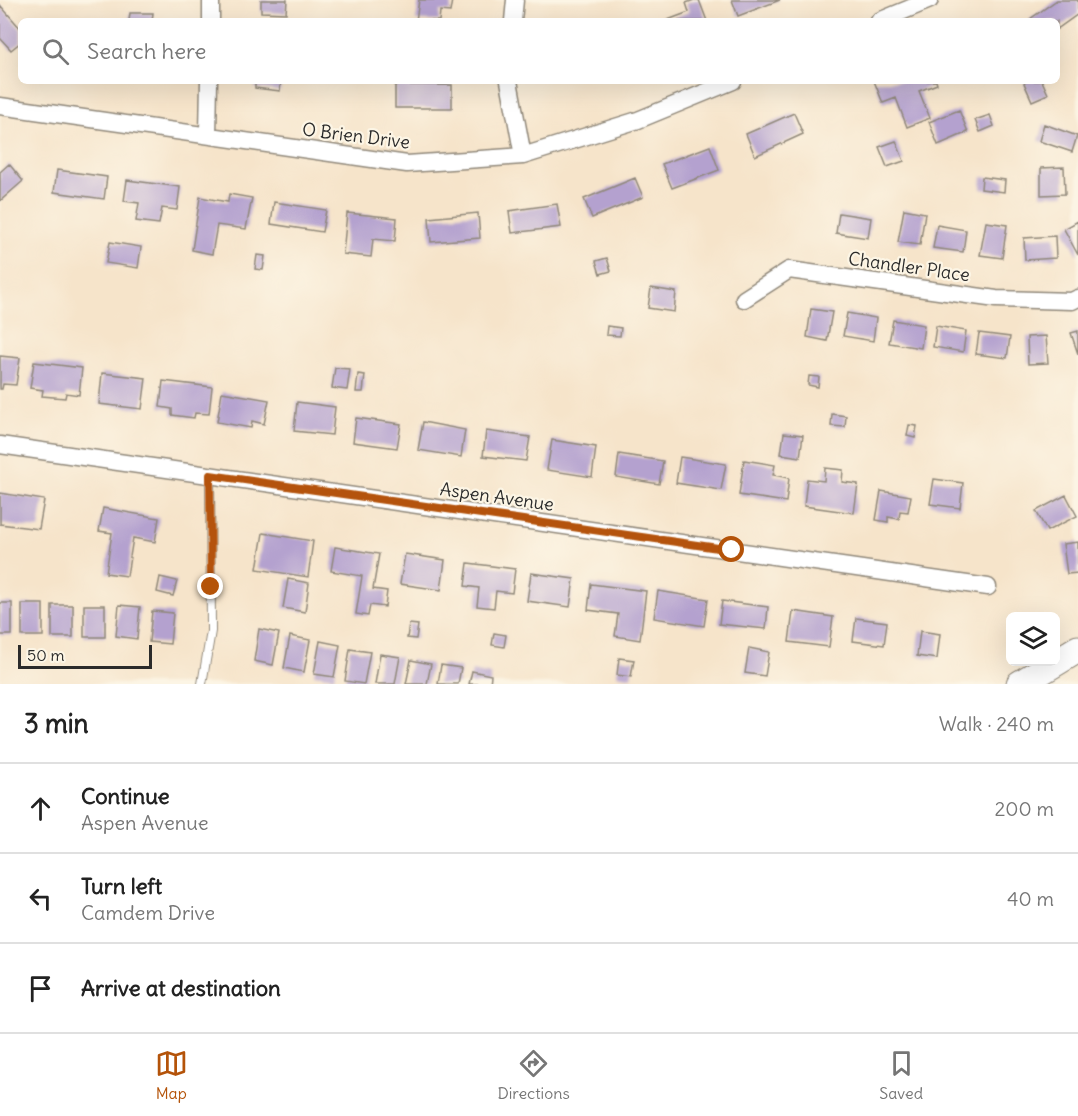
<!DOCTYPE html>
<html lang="en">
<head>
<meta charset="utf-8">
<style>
  :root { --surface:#fff; --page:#f6f6f6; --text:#222; --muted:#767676; --line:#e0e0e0; --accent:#b45309 }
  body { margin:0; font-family:Delius,sans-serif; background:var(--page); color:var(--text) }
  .controls { position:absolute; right:18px; bottom:18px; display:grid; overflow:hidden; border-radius:9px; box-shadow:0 6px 24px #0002 }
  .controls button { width:54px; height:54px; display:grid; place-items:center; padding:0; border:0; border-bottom:2px solid var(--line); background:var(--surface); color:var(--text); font:30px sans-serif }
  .scale { position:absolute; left:18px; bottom:15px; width:134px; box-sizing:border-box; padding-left:6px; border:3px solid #2b2b2b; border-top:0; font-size:16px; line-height:21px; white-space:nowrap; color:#2b2b2b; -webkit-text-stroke:4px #fcf5e5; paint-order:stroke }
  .stop { position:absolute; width:18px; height:18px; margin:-14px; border:4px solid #b45309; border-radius:50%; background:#fff }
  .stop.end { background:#b45309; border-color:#fff; box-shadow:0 2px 6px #0008 }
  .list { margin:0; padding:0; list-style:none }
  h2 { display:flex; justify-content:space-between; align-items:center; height:78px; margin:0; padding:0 24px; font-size:26px }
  h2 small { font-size:20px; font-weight:400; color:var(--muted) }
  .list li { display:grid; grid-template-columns:39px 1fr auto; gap:18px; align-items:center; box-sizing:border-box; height:90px; padding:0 24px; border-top:2px solid var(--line) }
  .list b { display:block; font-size:22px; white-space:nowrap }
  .list p { margin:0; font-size:20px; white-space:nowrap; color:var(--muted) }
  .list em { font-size:20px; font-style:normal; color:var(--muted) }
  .icon { flex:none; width:33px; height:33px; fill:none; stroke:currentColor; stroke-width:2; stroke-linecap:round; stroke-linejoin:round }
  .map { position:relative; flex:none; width:1078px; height:684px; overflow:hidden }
  .search { position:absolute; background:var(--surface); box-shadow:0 6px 24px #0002; left:18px; right:18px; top:18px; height:66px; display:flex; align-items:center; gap:15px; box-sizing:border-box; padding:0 21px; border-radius:9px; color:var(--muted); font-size:22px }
  .sheet { height:348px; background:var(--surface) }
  nav { display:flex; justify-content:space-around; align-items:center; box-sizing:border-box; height:84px; border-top:2px solid var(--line); background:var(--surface); font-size:16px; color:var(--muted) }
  nav a { display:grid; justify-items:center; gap:3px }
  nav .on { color:var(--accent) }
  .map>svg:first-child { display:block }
</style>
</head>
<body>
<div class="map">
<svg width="1078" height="684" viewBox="0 0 1078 684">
  <rect width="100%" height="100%" fill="#fcf5e5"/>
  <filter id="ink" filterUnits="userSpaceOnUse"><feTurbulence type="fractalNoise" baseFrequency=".0167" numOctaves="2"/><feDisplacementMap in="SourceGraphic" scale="12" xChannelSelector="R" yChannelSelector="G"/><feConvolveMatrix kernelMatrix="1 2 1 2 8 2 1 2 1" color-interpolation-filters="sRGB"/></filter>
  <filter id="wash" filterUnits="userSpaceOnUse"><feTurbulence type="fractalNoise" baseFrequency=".008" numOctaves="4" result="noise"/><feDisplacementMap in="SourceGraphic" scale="24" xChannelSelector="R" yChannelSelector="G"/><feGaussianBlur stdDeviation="1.35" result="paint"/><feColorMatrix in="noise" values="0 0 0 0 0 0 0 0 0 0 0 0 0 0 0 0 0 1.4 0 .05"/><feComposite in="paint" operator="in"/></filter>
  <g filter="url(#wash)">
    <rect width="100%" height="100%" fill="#f6e4ca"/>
    <g id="blocks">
      <!-- building -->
      <path fill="#b4a1cf" d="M261 0H287L286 13 261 12Z
        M419 0H452L450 12 440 11 439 21H416Z
        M694 0H699L707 21H665L689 12 686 3Z
        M732 0H780L738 16Z
        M1057 0H1078V14L1057 29V21H1031L1030 19Z
        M0 5 21 29V42L11 50 0 38Z
        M130 13H153L152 21H129Z
        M255 81H281L280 91 255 88Z
        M874 81H936L937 84 919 91 930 118 907 127 896 98 883 103Z
        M1028 81H1042L1048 94 1032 101 1024 83Z
        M395 85H452V108H395Z
        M959 110 968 132 938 145 929 122Z
        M794 113 803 134 755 156 746 134Z
        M990 115 994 126 980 132 975 120Z
        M1044 124 1077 136 1072 152 1039 141Z
        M896 141 904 161 887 167 879 147Z
        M710 146 719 170 672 188 662 164Z
        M9 164 23 181 0 201V172Z
        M1064 167 1065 194 1041 195V168Z
        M57 170 107 177 104 199 54 192Z
        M982 177 1005 180 1004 192 981 189Z
        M635 178 643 197 592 218 584 199Z
        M127 180 180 187 177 210 162 208 159 224 136 221 139 203 124 201Z
        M229 194 252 198 246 229 217 225 212 254 192 250 200 197 228 202Z
        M274 202 326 210 322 232 271 224Z
        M557 204 561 227 512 233 509 211Z
        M904 209 925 213 920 245 898 242Z
        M347 213 397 218 395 241 373 239 371 257 343 254Z
        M478 213 480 238 431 242 429 218Z
        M839 213 871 218 868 238 836 233Z
        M1078 221V255L1064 229Z
        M986 222 1007 225 1002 258 980 255Z
        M937 225 966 230 963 252 933 248Z
        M1055 236 1056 258 1025 260 1024 238Z
        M110 242 141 247 138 268 106 263Z
        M257 255 265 256 263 270 255 269Z
        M607 258 611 271 600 274 596 261Z
        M651 288 676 292 674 312 648 308Z
        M811 309 832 312 827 341 807 337Z
        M847 313 876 318 873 341 843 336Z
        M893 320 924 325 921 348 889 343Z
        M607 326 621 328 620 336 606 335Z
        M936 326 966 331 963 352 933 347Z
        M1078 331V354L1071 333Z
        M979 333 1010 337 1007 358 976 354Z
        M1046 336 1048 363 1028 364 1027 337Z
        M0 356 20 358 16 385 3 384 2 389H0Z
        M34 362 82 368 79 395 66 393 65 398 42 396 43 390 30 388Z
        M335 368 350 369 347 390 332 388Z
        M102 373 146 378 142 409 99 404Z
        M358 374 365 375 363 392H356Z
        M809 376 819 377 818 387 808 385Z
        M163 381 212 387 209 414 195 413 194 418 172 415V409L160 407Z
        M222 392 269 400 264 424 252 421 251 428 217 422Z
        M297 402 335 407 332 435 294 431Z
        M832 414 846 416 845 427 831 426Z
        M356 418 401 424 397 448 353 442Z
        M423 422 465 430 461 457 418 450Z
        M909 425 917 426 915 438 907 436Z
        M486 431 530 437 526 461 483 456Z
        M784 433 803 435 800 457 781 454Z
        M552 440 596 447 592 477 547 470Z
        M619 454 663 461 659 484 616 477Z
        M680 457 726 464 721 490 676 483Z
        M744 460 775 465 773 475 789 478 786 502 739 495Z
        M825 468 843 470 842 482 858 484 854 513 804 506 807 479 824 481Z
        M934 479 963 483 960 508 930 504Z
        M881 491 911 496 908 512 900 511 899 519 888 517V522L876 520Z
        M0 493 44 500 39 529 0 524Z
        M1066 495 1077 516 1047 531 1036 511Z
        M103 508 159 518 155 542 133 538 127 576 106 573 112 533 99 531Z
        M263 533 313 541 308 577 257 569Z
        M1078 542V573L1067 574 1063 544Z
        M335 547 379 554 373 589 387 591 385 607 370 605 368 616 356 614 362 576 331 571Z
        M405 554 445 560 441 590 400 584Z
        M468 563 515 569 512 593 496 591 494 608 477 606 479 588 465 586Z
        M531 573 574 579 570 607 527 601Z
        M160 577 177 581 173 596 157 592Z
        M288 579 309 583 305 612 283 608Z
        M591 584 646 591 640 640 615 636 618 614 588 610Z
        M658 591 708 599 704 626 654 618Z
        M722 601 768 607 766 629 719 624Z
        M0 603H12V635H0Z
        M22 604H43V636H22Z
        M52 605H73V637H52Z
        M84 605H105V637H84Z
        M119 605 140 607 137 639 116 636Z
        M152 611 173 613 170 644 149 642Z
        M793 611 833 617 829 647 789 642Z
        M856 618 887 622 884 645 853 641Z
        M409 624 418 625 416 639 407 638Z
        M259 629 279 633 273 665 254 661Z
        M920 631 940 634 937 659 917 656Z
        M494 633 506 635 504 647 492 645Z
        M290 636 310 640 304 672 284 668Z
        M320 641 340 645 334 677 314 674Z
        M749 648 769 652 765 676 745 673Z
        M350 649 370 652 364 684 345 681Z
        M380 654 400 657 395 684H375Z
        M619 658 634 660 631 677 617 675Z
        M411 660 431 664 427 684H406Z
        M441 665 461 668 458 684H438Z
        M472 671 491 675 490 684H469Z"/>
    </g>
  </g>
  <g filter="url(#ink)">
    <use href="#blocks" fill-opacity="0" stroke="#90887a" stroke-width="1.5"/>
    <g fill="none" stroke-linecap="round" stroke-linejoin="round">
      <!-- service casing -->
      <g stroke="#90887a" stroke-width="10">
        <path id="service" d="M202 684 211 631 210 475"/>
      </g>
      <!-- minor casing -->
      <g stroke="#90887a" stroke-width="19">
        <path id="minor" d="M211 21V0
          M513 21 515 0
          M879 21 930 0
          M509 81 523 156
          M0 106 407 164 523 156 638 120 733 81
          M208 135 209 81
          M744 299 789 270 996 299 1072 301 1078 298
          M0 445 988 587"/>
      </g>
      <!-- trunk casing -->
      <g stroke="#90887a" stroke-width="29">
        <path id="trunk" d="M1020 684 1078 649"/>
      </g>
      <!-- service -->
      <use href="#service" stroke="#fff" stroke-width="8"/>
      <!-- minor -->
      <use href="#minor" stroke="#fff" stroke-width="16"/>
      <!-- trunk -->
      <use href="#trunk" stroke="#fff" stroke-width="27"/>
    </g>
  </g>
  <g fill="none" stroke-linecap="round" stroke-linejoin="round" filter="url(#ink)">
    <!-- route -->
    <path stroke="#b45309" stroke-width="8" d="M211 587 210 475 732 550"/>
  </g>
  <g text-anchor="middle" stroke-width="4.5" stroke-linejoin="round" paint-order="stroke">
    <!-- street labels -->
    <g font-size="18" fill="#2b2b2b" stroke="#fcf5e5">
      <text transform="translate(356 136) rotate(7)" y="6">O Brien Drive</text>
      <text transform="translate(909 267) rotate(8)" y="6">Chandler Place</text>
      <text transform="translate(497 497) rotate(8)" y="6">Aspen Avenue</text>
    </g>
  </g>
</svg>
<div class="controls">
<button><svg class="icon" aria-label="layers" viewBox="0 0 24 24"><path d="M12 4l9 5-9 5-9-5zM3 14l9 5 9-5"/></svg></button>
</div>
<div class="scale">50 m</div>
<div class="stop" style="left:732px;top:550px"></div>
<div class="stop end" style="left:211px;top:587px"></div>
<div class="search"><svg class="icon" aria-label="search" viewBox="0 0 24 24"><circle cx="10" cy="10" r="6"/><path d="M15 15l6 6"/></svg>Search here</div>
</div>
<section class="sheet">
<h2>3 min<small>Walk · 240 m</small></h2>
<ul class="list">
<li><svg class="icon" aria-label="ahead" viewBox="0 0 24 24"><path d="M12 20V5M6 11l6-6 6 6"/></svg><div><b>Continue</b><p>Aspen Avenue</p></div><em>200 m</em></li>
<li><svg class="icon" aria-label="left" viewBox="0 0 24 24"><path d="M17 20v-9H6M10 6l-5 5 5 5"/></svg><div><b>Turn left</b><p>Camdem Drive</p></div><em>40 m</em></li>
<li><svg class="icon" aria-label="arrive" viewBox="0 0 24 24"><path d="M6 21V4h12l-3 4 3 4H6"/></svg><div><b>Arrive at destination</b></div></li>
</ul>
</section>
<nav>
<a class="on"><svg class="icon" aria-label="map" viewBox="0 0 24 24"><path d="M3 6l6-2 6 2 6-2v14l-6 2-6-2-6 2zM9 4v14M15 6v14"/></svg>Map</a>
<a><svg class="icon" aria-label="directions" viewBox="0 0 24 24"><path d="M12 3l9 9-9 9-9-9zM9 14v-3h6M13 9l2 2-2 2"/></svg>Directions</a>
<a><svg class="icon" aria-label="saved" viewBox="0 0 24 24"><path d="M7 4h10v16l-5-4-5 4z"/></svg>Saved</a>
</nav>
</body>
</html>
